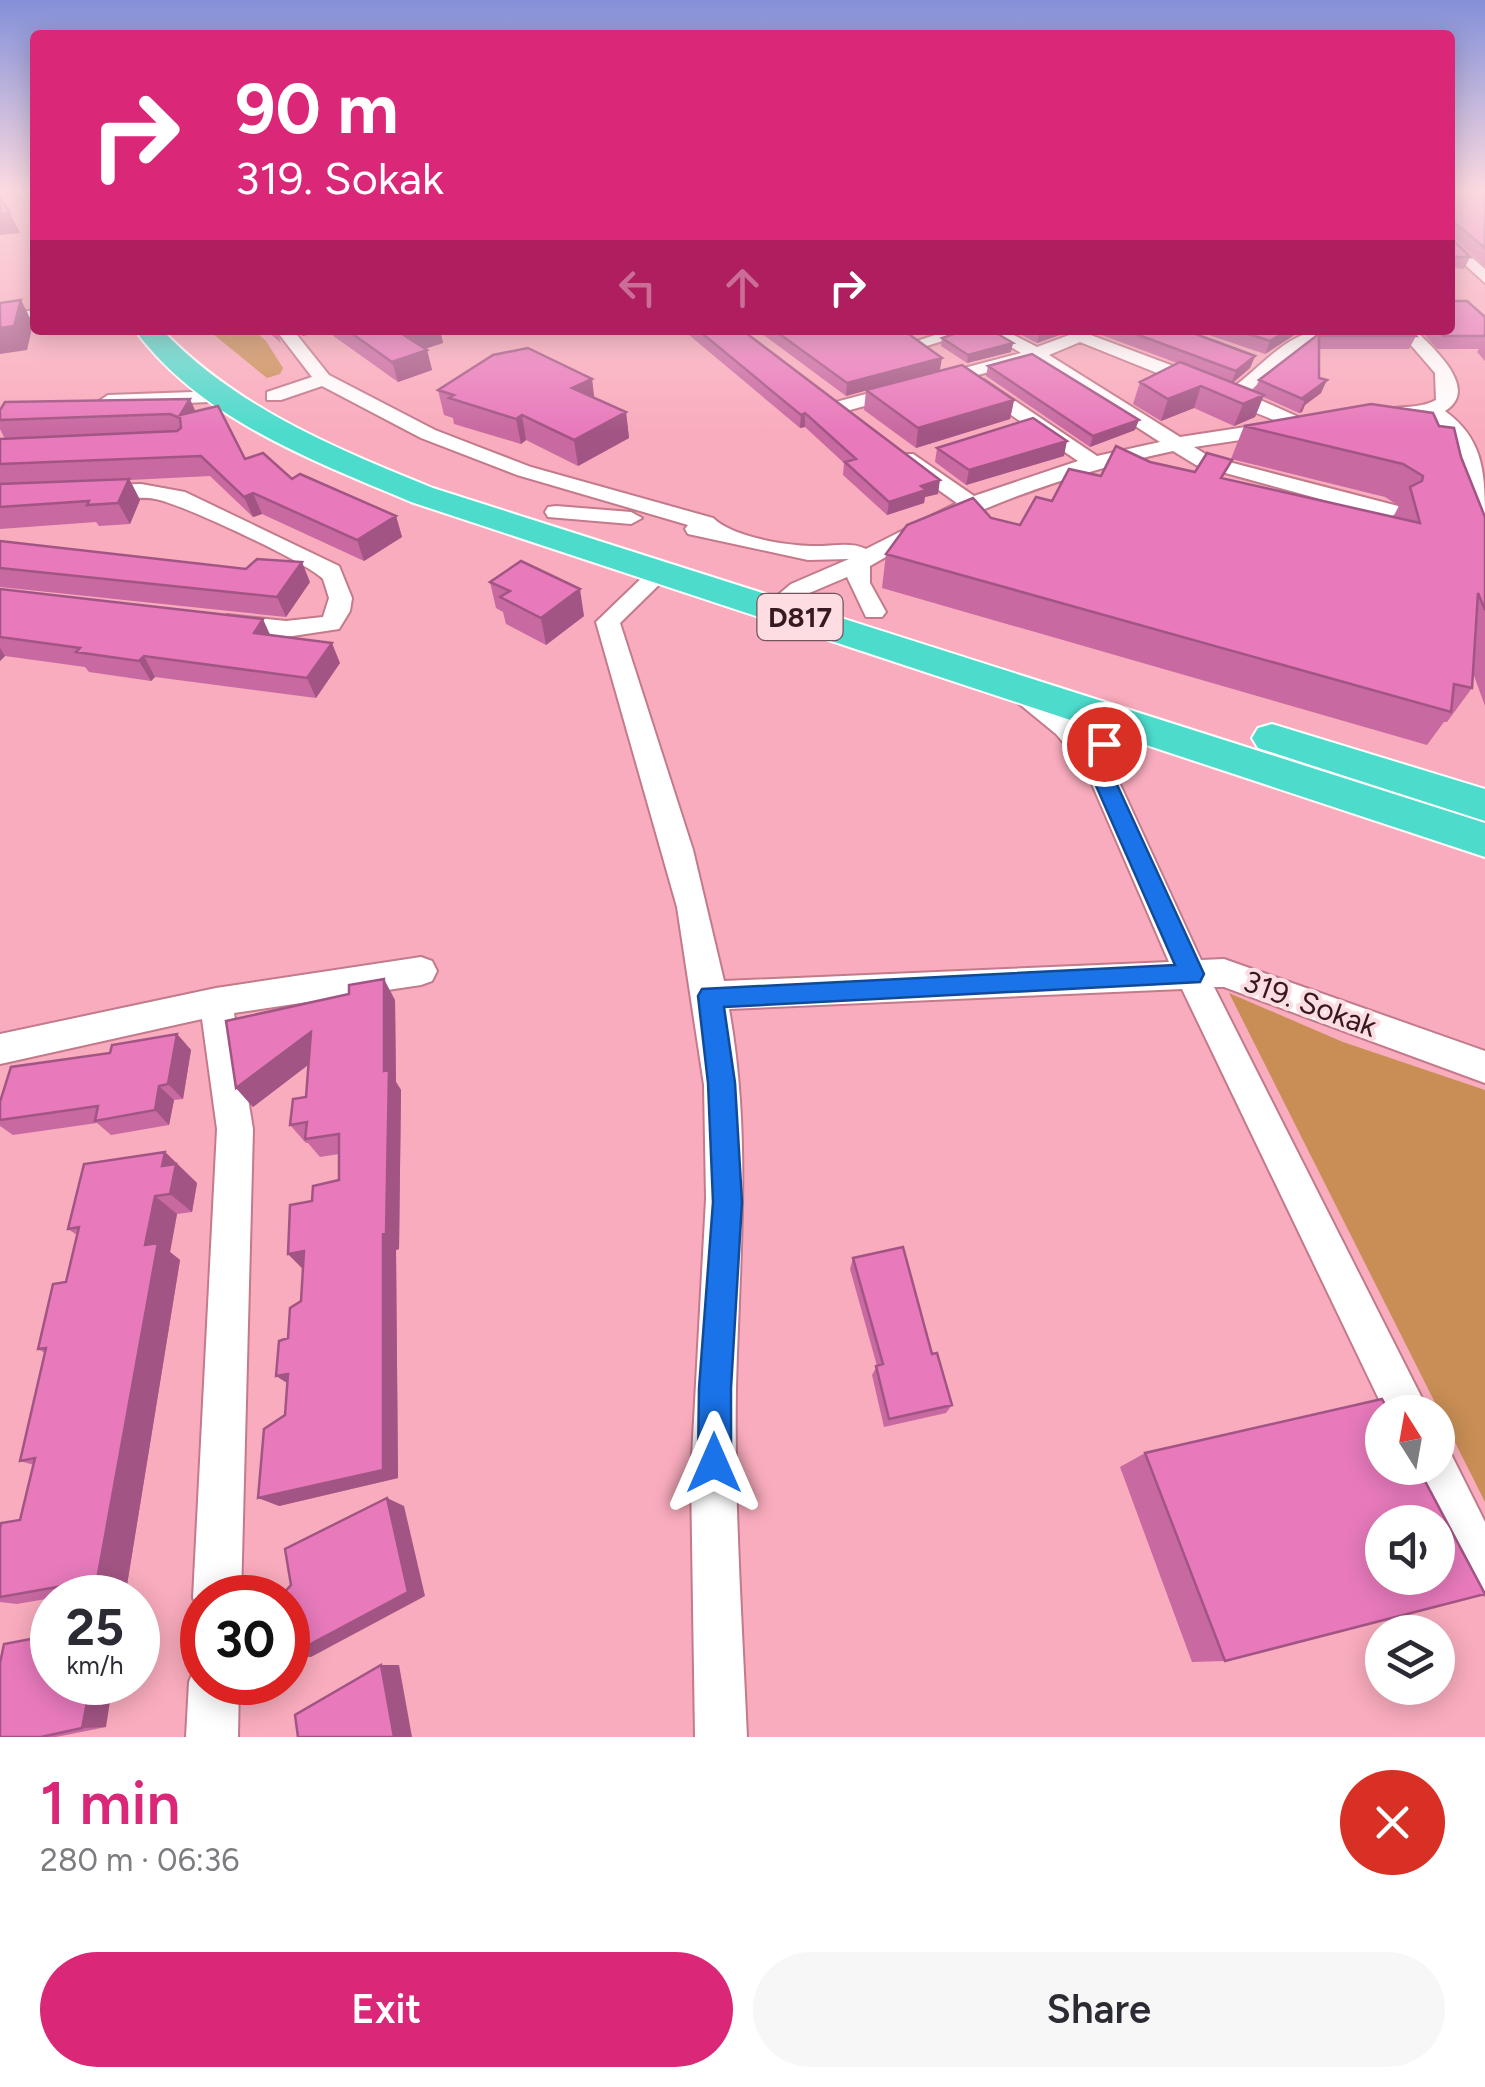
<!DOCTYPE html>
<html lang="en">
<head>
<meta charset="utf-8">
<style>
	:root { --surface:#fff; --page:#f7f7f7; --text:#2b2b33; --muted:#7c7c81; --accent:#db2777 }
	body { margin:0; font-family:Figtree,sans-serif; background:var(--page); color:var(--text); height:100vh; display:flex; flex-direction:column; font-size:38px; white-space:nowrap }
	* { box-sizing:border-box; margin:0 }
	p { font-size:32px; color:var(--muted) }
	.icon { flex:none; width:55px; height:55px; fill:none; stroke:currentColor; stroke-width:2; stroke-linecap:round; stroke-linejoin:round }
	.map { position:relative; height:1737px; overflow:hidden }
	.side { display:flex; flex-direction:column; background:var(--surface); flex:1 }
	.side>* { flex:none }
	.hud { position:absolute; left:30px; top:30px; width:1425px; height:305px; border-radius:10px; box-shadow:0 5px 25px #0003; background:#db2777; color:#fff; overflow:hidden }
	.needle { width:65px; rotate:349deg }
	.tools { position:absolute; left:1365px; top:1395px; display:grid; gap:20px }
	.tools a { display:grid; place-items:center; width:90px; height:90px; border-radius:50%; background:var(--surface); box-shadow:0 5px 25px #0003; font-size:50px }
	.speed { position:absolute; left:30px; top:1575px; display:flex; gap:20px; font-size:50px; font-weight:700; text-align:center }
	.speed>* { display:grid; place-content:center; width:130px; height:130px; border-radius:50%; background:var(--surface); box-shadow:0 5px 25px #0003; line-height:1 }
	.speed small { font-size:25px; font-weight:400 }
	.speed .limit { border:15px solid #d22; background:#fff; color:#111 }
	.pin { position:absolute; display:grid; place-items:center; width:85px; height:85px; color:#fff; margin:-42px; border:5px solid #fff; border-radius:50%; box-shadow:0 2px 10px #0007 }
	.me { position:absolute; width:110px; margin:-55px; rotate:0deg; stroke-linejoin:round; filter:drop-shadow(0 0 8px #0008) }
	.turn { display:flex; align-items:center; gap:35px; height:210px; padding:0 40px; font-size:45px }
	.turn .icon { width:130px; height:130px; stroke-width:2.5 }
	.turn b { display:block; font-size:70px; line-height:85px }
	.lanes { display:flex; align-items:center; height:95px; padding:0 40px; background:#0003; justify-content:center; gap:50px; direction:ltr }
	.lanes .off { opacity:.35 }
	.round { display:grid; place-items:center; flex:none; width:105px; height:105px; border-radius:52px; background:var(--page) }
	.headline { display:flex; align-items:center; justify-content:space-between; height:170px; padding:0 40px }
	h1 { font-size:60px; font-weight:600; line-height:75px; color:var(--accent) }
	.action { display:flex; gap:20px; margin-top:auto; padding:20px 40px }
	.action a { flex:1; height:115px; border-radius:60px; background:var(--accent); color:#fff; font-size:40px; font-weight:600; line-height:115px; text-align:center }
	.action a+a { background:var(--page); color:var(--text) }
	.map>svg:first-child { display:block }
	.green { fill:#c88e55 }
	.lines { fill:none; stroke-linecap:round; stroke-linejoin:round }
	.minor-casing { stroke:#c37a8b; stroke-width:4 }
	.highway-casing { stroke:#fff; stroke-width:4 }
	.minor { fill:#fff; fill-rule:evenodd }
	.highway { fill:#4ddccc; fill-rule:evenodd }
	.wall { fill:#c869a2 }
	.shaded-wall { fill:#a25584 }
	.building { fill:#e87abc; stroke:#a25584; stroke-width:2.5; fill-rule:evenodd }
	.route { fill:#1a73e8; stroke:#114b97; stroke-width:2.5 }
	.labels { text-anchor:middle; stroke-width:8; stroke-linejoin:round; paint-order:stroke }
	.shield { fill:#fddce2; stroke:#72545b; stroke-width:2.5 }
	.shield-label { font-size:28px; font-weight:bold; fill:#371a21 }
	.street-label { font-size:30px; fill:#371a21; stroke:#fddce2 }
</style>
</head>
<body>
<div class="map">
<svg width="1485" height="1737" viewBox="0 0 1485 1737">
	<rect width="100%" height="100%" fill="#f9acbd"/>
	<!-- green -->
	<path class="green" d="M208 330H253L266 341 283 368 280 374 267 378Z
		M1229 993 1343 1042 1485 1090V1502Z"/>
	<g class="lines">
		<defs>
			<path id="minor" d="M1450 238 1485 269V283L1450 251Z
				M35 310V320L0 325V315Z
				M276 330H293L329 375 435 430 531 467 713 518C733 537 783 545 811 546 829 547 851 541 866 549L957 503 899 462V454H913L974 496 1078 461 972 388V380H984L1097 456 1160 442 1033 360 839 413 830 407 832 403 1021 353 983 330H1004L1037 347 1080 331 1232 388C1263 366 1288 330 1328 330L1274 369 1247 394 1305 420V428L1289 427 1280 434 1194 447 1210 457 1398 506 1401 511 1390 517 1382 516 1196 465 1173 451C1065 474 966 510 870 566V583L886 612 882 617H866L847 577 807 594 773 616 761 609 791 584 849 559 808 560 688 534 685 529 688 525 517 475 421 438 322 386 281 400H267V392L312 377ZM1080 342 1279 422 1180 437 1049 355Z
				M950 330H978L920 348 911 343Z
				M1398 330H1415C1432 347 1481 389 1445 411 1482 438 1485 470 1485 514L1474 508 1451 434 1428 416 1381 422 1372 416C1389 403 1417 411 1436 400L1435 373Z
				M221 391 228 393V401L108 407 99 401 108 395Z
				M141 484 185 492 339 566 352 598 350 611 339 629 286 637 219 627 215 622 227 615 286 621 323 617 329 598 323 579C306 562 180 503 155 499 136 495 102 504 88 491L98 485Z
				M556 506 631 512 642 518 631 524 548 517 545 512 548 507Z
				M659 567 670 574 620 623 693 850 724 981 1169 962 1085 768 1056 734 1017 702 1030 693 1074 722 1107 756 1201 960 1224 959 1485 1051V1083L1224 987H1214L1429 1412H1385L1182 989 729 1009C752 1135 739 1261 736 1388 734 1504 742 1621 747 1737H695L691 1475 706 1199 704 1085 677 907 596 622 651 569Z
				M421 957 432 961 437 971 432 981 421 985 234 1013 253 1129 241 1598H202V1616L193 1598 217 1129 202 1019 0 1064V1034L216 988Z
				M1438 1447 1450 1452 1485 1522V1595L1468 1588 1412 1468H1438Z
				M202 1662V1682H239L238 1737H186L189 1682 196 1664Z"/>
			<path id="highway" d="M16 188H35V200Z
				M135 330H162C237 408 334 448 433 488L1485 823V857L411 502C314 461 200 419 135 330Z
				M1272 724 1485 789V821L1258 748 1252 738 1258 728Z"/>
		</defs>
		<!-- minor casing -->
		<use href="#minor" class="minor-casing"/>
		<!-- highway casing -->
		<use href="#highway" class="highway-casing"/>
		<!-- minor -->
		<use href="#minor" class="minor"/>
		<!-- highway -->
		<use href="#highway" class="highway"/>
	</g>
	<!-- wall -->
	<path class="wall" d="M1450 188 1485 191V266L1453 237 1452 239 1470 257 1464 269 1450 268Z
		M1485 317V361L1477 352 1479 349H1437L1420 330H1450Z
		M266 330H276L281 343Z
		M297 330H440L443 343 425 349 427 350 432 370 398 382 325 330 303 336Z
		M683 330H742L938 494 925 497 924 503 887 515 843 475 844 463 805 427 800 428Z
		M757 330H903L940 370 846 396Z
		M1012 330H1074L1037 343Z
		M1088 330H1185L1255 356 1250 368 1233 383 1254 391 1259 380 1324 330 1416 336 1409 349H1319V378L1321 393 1305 405 1302 412 1299 413 1263 397 1255 417 1234 426 1194 408 1161 421 1133 404 1140 382 1177 363Z
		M1194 330H1302L1265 354Z
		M942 338 1011 352 967 363 941 346Z
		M988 366 1135 430 1090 447 986 376Z
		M592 379 594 398 626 412 629 438 578 466 526 440 521 444 454 424 453 418 444 415 438 390Z
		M866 390 1014 400 1010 419 916 448 864 410Z
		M0 410 196 411 245 459 292 479 396 516 402 537 364 561 262 514 253 517 210 476 130 480 140 500 130 524 99 526 96 522 0 529V439H5L0 429Z
		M1244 426H1439L1461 457 1485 517V706L1473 673 1472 688 1447 722H1444L1427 745 882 588 886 554 991 518 1020 525 1052 501 1101 476 1150 462 1393 517 1399 506 1385 497 1231 459Z
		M937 448 1064 456 966 485 935 462Z
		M0 541 310 582 286 617 0 587Z
		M490 582 584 616 546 645 506 624 503 612 496 608Z
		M0 589 271 635 340 663 316 698 155 677 151 681 89 672 85 667 5 656 0 661Z
		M395 1000 396 1082 401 1090 399 1249 396 1250 398 1478 279 1506 287 1383 288 1338 301 1301 303 1269 288 1254 312 1201 339 1180V1154L320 1157 308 1143H306L290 1125 306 1097 308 1065 253 1107 236 1088Z
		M177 1034 191 1050 183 1099 174 1100 169 1125 111 1135 97 1123 13 1135 0 1126V1102L110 1053Z
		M165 1152 197 1183 192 1212 177 1214 170 1252 180 1260 127 1585 17 1604 0 1602V1529L20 1520 34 1465 20 1461 45 1353 38 1349 66 1282 77 1235 68 1229Z
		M853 1258 932 1354 952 1405 946 1413 884 1427 872 1375 877 1366 850 1269Z
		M1145 1453 1225 1661 1192 1662 1120 1467Z
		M52 1635 106 1727 56 1737H0Z"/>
	<!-- shaded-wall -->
	<path class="shaded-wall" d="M10 213 20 233 0 235V214Z
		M21 300 33 324 27 350 0 354V328Z
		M301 330H325L303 336Z
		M416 330H440L443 343 408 354 402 334Z
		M1040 330H1074L1037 343Z
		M1288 330H1302L1265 354 1270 341Z
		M1013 343 1011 352 967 363 968 355Z
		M427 350 432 370 398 382 392 362Z
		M1255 356 1250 368 1231 384 1236 371Z
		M942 358 940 370 846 396 847 383Z
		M592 379 595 404 572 388Z
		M1327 380 1321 393 1305 405 1302 412 1299 413 1305 400 1304 397Z
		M1201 386 1194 408 1161 421 1168 399Z
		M1264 395 1255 417 1234 426 1243 404Z
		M190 399 199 419 180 415Z
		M1014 400 1010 419 916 448 918 428Z
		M626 412 629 438 578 466 574 440Z
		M805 413V427L800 428 801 415Z
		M522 415 526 440 521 444 516 419Z
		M1139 420 1135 430 1090 447 1093 436Z
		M1067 441 1064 456 966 485 969 470Z
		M129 479 140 500 130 524 118 503Z
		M940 480 938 494 925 497 924 503 887 515 889 502 921 486Z
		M253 493 262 514 253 517 244 497Z
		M396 516 402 537 364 561 357 540Z
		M302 562 310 582 286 617 277 597Z
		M580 589 584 616 546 645 541 618Z
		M263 619 272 639 254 633Z
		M332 643 340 663 316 698 307 678Z
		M0 648 5 656 0 661Z
		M144 656 155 677 151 681 139 661Z
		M384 979 395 1000 396 1082 401 1090 399 1249 396 1250 398 1478 279 1506 258 1498 383 1234Z
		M311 1032 325 1052 253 1107 236 1088Z
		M177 1034 191 1050 183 1099 168 1084Z
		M159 1086 174 1100 169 1125 155 1110Z
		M165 1152 197 1183 192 1212 170 1194 162 1166Z
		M155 1196 177 1214 170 1252 180 1260 127 1585 97 1580 145 1245Z
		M304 1251V1270L288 1254Z
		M288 1374 295 1388 276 1376Z
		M387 1498 404 1506 425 1596 311 1657 288 1656Z
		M381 1665H399L412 1737H394Z
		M91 1682H113L106 1727 82 1728Z"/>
	<!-- building -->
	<path class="building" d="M1450 188H1481L1485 191V248L1455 223 1452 239 1470 257H1450Z
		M0 197 10 213 0 214Z
		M21 300 14 326 0 328V303Z
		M1450 301H1467L1485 317V336H1443L1438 330H1450Z
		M347 330H416L402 334 427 350 392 362Z
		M698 330H742L940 480 921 486 926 490 889 502 845 462 856 459 805 413 801 415Z
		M774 330H903L942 358 847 383Z
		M965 330H991L1013 343 968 355 942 338Z
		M1125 330H1185L1255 356 1236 371Z
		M1236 330H1288L1270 341Z
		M1324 330H1410L1416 336H1319V378L1327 380 1304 397 1308 398 1305 400 1259 380Z
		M528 348 592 379 572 388 626 412 574 440 522 415 516 419 449 398 454 395 438 390 493 355Z
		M1032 354 1139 420 1093 436 988 366Z
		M1180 362 1264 395 1243 404 1201 386 1168 399 1140 382Z
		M962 365 1014 400 918 428 866 390Z
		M190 399 180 415 218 406 245 459 263 453 292 479 300 474 396 516 357 540 253 493 244 497 201 456 0 464V439L177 431 181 428 180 418 170 414 0 420V410L5 402Z
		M1371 404 1433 413 1439 426 1454 428 1461 457 1485 517V610L1478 593 1472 688 1454 684 1451 712 886 554 907 525 973 498 991 518 1020 525 1036 497 1052 501 1069 469 1101 476 1116 446 1150 462 1195 472 1207 453 1232 460 1221 478 1420 523 1410 487 1422 481 1423 476 1403 464 1244 426Z
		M1033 418 1067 441 969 470 937 448Z
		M129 479 118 503 87 505 89 501 0 507V484Z
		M0 541 246 569 257 559 302 562 277 597 0 568Z
		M521 561 580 589 541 618 500 597 510 591 490 582Z
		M0 589 263 619 254 633 332 643 307 678 144 656 139 661 76 652 80 648 0 637Z
		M384 979V1071L389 1070 386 1233 383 1234V1470L258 1498 264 1429 285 1415 288 1374 276 1376 279 1341 288 1338 290 1308 301 1301 304 1251 288 1254 290 1205 312 1201 313 1186 339 1180V1134L305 1139 307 1122 290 1125 293 1099 306 1097 311 1032 236 1088 226 1021 349 994V985Z
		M177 1034 168 1084 159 1086 155 1110 95 1121 98 1106 0 1120V1102L11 1067 110 1053 112 1045Z
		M165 1152 162 1166 176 1164 170 1194 155 1196 145 1245 158 1243 97 1580 0 1597V1529L1 1523 20 1520 35 1458 20 1461 46 1348 38 1349 53 1284 66 1282 79 1227 68 1229 84 1164Z
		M903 1247 932 1354 937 1353 952 1405 889 1419 876 1366 883 1364 853 1258Z
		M1382 1399 1389 1412H1382V1468H1418L1485 1594 1225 1661 1145 1453ZM1382 1522H1438V1578H1382Z
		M387 1498 408 1592 288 1656V1598H279L291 1585 285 1549Z
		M52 1635V1682H91L82 1728 41 1737H0V1663L4 1644Z
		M381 1665 394 1737H298L295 1715Z"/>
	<!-- sky -->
	<linearGradient id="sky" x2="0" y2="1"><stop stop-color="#8390d8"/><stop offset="0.44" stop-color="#fcdae1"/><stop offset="1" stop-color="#fcdae1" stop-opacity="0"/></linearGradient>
	<rect width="1485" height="431" fill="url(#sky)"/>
	<!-- route -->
	<path class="route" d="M1104 736 1114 744 1107 763 1204 974 1200 982 724 1007 735 1083 742 1202 731 1388V1463L726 1475 714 1480 703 1475 698 1463 699 1388 713 1202 708 1083 698 996 702 989 1175 965 1086 763 1097 738Z"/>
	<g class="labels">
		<!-- shield labels -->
		<rect class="shield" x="757.5" y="594" width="85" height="46" rx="8"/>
		<g class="shield-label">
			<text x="800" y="627">D817</text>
		</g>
		<!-- street labels -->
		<g class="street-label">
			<text transform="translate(1310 1004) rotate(20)" y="10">319. Sokak</text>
		</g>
	</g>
</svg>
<div class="tools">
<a><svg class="needle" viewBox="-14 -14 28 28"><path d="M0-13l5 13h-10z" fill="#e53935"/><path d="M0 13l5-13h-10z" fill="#7c7c81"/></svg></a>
<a><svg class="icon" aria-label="sound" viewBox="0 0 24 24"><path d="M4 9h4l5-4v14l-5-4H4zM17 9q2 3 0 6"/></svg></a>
<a><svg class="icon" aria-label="layers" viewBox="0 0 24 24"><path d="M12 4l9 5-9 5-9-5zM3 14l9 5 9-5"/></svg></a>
</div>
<div class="speed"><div>25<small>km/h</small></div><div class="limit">30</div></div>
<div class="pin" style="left:1104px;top:744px;background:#d93025"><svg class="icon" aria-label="arrive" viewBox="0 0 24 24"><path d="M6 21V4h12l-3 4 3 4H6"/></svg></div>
<svg class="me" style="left:714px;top:1463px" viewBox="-20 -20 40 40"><path d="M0-17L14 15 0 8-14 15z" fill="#1a73e8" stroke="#fff" stroke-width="4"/></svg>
<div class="hud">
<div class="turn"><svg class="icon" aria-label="right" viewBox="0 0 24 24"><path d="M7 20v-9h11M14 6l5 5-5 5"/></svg><div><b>90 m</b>319. Sokak</div></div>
<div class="lanes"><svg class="icon off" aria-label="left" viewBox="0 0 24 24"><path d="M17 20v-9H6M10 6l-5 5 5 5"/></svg><svg class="icon off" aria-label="ahead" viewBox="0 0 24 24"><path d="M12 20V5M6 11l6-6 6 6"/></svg><svg class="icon" aria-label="right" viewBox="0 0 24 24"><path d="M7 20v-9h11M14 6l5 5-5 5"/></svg></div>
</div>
</div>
<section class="side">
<div class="headline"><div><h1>1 min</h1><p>280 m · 06:36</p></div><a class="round" style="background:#d93025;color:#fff"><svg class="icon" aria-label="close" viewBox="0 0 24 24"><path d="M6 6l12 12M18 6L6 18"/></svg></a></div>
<div class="action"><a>Exit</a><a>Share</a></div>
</section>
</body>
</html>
